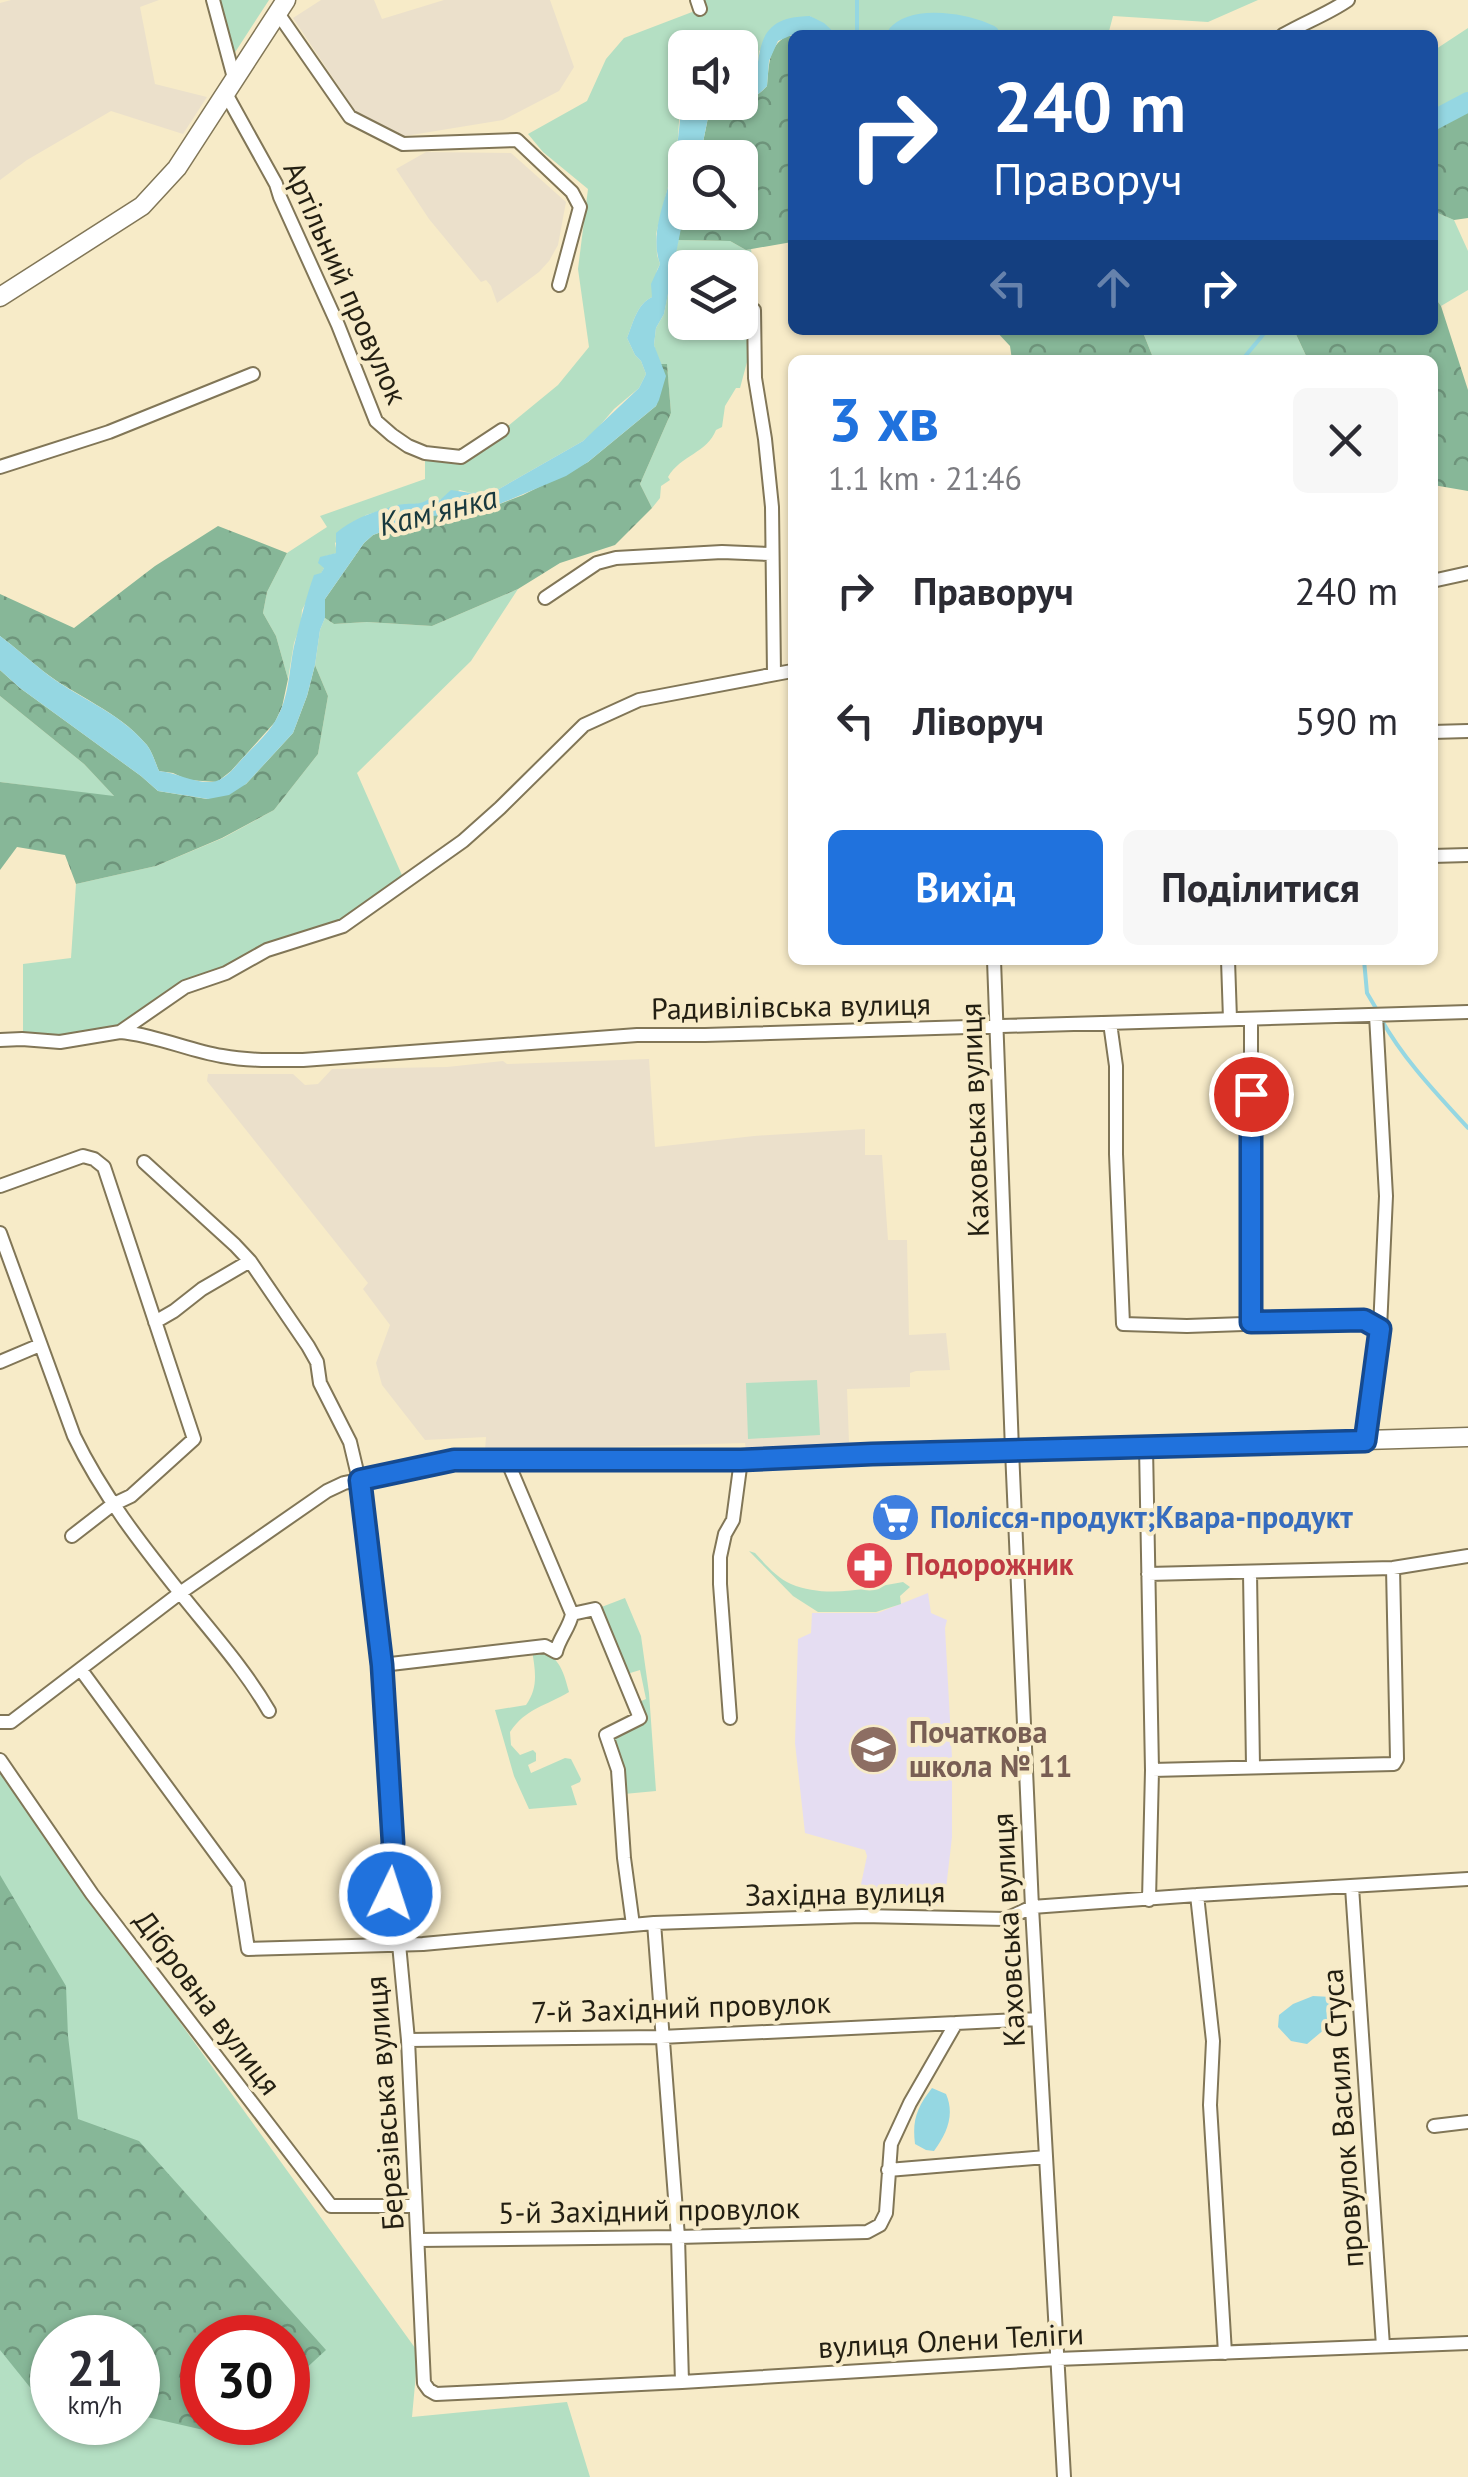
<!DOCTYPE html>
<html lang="uk">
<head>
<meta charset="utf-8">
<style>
	:root { --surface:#fff; --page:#f7f7f7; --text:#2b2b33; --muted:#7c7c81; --accent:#2072dd }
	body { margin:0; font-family:"PT Sans",sans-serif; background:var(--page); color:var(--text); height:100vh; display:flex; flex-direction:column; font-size:38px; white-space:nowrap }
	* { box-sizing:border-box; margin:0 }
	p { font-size:32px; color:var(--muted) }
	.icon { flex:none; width:55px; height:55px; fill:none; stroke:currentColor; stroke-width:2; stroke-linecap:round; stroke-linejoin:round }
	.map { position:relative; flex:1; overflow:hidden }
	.sheet { position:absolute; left:788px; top:355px; width:650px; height:610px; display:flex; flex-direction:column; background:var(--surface); border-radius:15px; box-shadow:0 2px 8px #0004 }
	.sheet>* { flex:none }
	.banner { position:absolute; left:788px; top:30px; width:650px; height:305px; border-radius:15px; box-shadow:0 2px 8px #0004; background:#1a4fa0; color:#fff; overflow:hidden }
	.buttons { position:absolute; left:668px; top:30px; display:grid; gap:20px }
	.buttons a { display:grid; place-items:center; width:90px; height:90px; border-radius:15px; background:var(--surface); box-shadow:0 2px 8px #0004; font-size:50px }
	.speed { position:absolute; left:30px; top:2315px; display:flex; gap:20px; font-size:50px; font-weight:700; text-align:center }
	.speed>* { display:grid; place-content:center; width:130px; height:130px; border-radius:50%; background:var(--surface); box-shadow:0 2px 8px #0004; line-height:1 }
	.speed small { font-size:25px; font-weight:400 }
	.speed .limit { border:15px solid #d22; background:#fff; color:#111 }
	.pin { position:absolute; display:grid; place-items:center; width:85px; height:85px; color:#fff; margin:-42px; border:5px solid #fff; border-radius:50%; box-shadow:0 2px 10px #0007 }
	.me { position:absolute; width:110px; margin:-55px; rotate:4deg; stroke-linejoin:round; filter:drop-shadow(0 0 8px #0008) }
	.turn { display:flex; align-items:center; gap:35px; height:210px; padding:0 40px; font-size:45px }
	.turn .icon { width:130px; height:130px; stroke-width:2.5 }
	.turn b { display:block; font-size:70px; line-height:85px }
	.lanes { display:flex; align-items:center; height:95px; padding:0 40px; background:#0003; justify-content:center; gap:50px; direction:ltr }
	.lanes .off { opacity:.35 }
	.round { display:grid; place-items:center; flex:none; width:105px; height:105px; border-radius:15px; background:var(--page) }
	.overview { display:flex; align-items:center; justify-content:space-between; height:170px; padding:0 40px }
	h1 { font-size:60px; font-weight:800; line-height:75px; color:var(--accent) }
	.cta { display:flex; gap:20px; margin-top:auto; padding:20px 40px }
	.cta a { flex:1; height:115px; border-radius:15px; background:var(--accent); color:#fff; font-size:40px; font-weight:800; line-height:115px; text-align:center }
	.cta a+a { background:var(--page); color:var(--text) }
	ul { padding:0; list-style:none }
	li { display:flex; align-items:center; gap:30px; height:130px; padding:0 40px }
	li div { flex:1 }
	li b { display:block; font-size:38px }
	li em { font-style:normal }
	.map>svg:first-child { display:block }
	.industrial { fill:#ebe0cb }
	.education { fill:#e5ddf2 }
	.grass { fill:#b4dfc3; fill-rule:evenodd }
	.forest { fill:url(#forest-crowns) }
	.water { fill:#95d7e2 }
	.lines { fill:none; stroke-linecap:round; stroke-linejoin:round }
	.stream { stroke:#95d7e2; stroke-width:4 }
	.river { stroke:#95d7e2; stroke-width:20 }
	.street-casing { stroke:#817657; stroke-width:16 }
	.secondary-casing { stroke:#817657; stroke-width:21 }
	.street { stroke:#fff; stroke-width:12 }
	.secondary { stroke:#fff; stroke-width:18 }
	.route-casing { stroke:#154a90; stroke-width:25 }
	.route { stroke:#2072dd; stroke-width:18 }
	.labels { text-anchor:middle; stroke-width:8; stroke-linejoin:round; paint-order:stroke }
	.street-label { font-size:30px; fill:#231f12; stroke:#f7ebc8 }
	.shop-label { font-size:30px; font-weight:bold; fill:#366cbe; stroke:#f7ebc8; text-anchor:start }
	.health-label { font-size:30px; font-weight:bold; fill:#be3a42; stroke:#f7ebc8; text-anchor:start }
	.education-label { font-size:30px; font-weight:bold; fill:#785e54; stroke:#f7ebc8; text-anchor:start }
	.water-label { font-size:32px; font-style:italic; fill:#18393e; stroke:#f7ebc8 }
</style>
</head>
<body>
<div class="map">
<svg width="1468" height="2477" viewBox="0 0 1468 2477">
	<defs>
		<pattern id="forest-crowns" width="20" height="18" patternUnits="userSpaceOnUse" patternTransform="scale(2.5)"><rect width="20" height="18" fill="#87b798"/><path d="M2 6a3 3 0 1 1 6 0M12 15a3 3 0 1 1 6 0" fill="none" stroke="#6e947b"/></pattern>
	</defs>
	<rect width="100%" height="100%" fill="#f7ebc8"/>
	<!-- industrial -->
	<path class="industrial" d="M11 0H159L140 7 155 84 207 97 183 134 111 111 27 160 0 180V3Z
		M321 0H374L382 19 444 0H550L574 67 559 91 503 120 405 136 355 111 293 18Z
		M426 152 511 153 566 202 558 245 549 261 539 272 497 303 491 286 486 280 481 282 429 219 396 169Z
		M649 1059 655 1147 754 1136 865 1129V1155H882L888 1240H907L909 1335 946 1333 950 1370 916 1371 910 1373V1387L847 1389 849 1442H871V1446L746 1450 745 1443 508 1450 505 1452 485 1450 486 1437 425 1440 382 1385 376 1363 390 1325 363 1289 368 1283 207 1081 208 1074H293L305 1085 318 1084 332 1069 447 1067 503 1061 507 1064Z"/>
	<!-- education -->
	<path class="education" d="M928 1593 931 1613 947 1620 945 1628 952 1757V1837L944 1906 857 1903 867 1856 865 1850 805 1833 795 1743 798 1639 811 1633 812 1613H878Z"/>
	<!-- grass -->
	<path class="grass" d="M217 0H269L232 57Z
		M697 0H1258L1208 22 1113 16 1108 35H990L939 22 904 27 897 35H837L810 16 759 51 756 80 748 86 740 88V48H685V87L680 107 677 151 656 234 657 255 660 264 657 270 652 297C637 304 633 323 627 338L635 355 641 361 646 374 639 388 614 409 596 430 583 441 499 489 471 493 460 490 440 500 430 498 423 504 399 505 366 515 335 543 337 553 326 556 324 568 302 610 301 624 294 643 288 679 276 636 263 613 267 592 287 553 327 527 320 516 425 479V453L461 457 503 430 558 385 589 347 578 269 588 189 543 152 528 134 587 101 606 59 624 38 700 9Z
		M1468 28V102L1439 118 1433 150V51Z
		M1433 211 1454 220 1468 251V290L1441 306 1433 295Z
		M678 240 730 241 746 250 751 249 758 301 747 303 750 351 740 388H736L725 406 722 427 716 430C707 453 681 455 668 477L670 480 661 486 660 498 652 508 640 484 671 413 667 365 659 364 654 345 656 328 664 314ZM685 268H740V322H685Z
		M1142 330H1294L1308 360H1154Z
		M518 589 471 661 357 773 405 882 343 926 185 987 120 1032 23 1039V964L71 958 76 884 156 866 223 838 274 810 318 754 328 696 315 665 320 630 325 618 334 624 367 622 432 626Z
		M0 696 84 764 115 797 0 782Z
		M817 1380 820 1435 748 1439 746 1383Z
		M749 1551 755 1553C765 1564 777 1578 791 1584 826 1599 869 1588 903 1582L910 1587 900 1596 901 1604 876 1612H818L793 1596Z
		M625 1598 641 1636 649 1693 656 1791 624 1794 622 1762 614 1739 617 1734 646 1720 639 1702 646 1699 640 1670 627 1674 599 1608Z
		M532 1650C558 1652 563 1669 569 1692 546 1706 526 1708 510 1732L511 1745 520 1755 533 1750 536 1753V1761L528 1765 531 1773 565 1758 571 1759 581 1779 580 1782 571 1786 577 1805 529 1809 514 1776 495 1710 526 1705C539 1687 535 1670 532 1650Z
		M0 1773 418 2352 412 2417 567 2402 590 2477H0ZM52 2338H138V2422H52ZM202 2338H288V2422H202Z"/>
	<!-- forest -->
	<path class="forest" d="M787 36H792V242L746 250 730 241 678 240 685 208V212H740V158L700 157 711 103 740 102V99C751 100 760 94 767 86 769 66 768 46 787 36Z
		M1468 102V218L1454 220 1433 211V150L1439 118Z
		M1433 295 1441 306 1468 390V491L1433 485 1432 360H1308L1294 330H1432Z
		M995 330H1142L1154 360H1012L1010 346Z
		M659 364H667L671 413 640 484 652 508 615 545 560 563 518 589 432 626 367 622 334 624 325 618V599L364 543 373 535 422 517 497 505 523 495 588 462 656 406 661 389Z
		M218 526 287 553 267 592 263 613 276 636 288 679 282 707 275 722 231 771 217 782 188 780 173 773 159 771C155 762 152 750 145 743 118 711 75 696 43 671 28 659 15 647 0 636V594L74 628 155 566Z
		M315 665 328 696 318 754 274 810 222 838 156 866 76 884 65 855 17 847 0 870V782L114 796 84 764 0 696V670L20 688 141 776 158 791 207 799 246 784 293 733 307 696Z
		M0 1875 66 1986 68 2036 78 2119 139 2141 326 2350 288 2385V2338H202V2422L245 2423 230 2436 138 2415V2338H52V2396L33 2391 0 2350Z"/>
	<!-- water -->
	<path class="water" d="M810 16 824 23 837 35H792L778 41 769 61 767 86C760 94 751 100 740 99V88L748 86 756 80C760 39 763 17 810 16Z
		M685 87V102L711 103 700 157 685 158V208L664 314 656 328 654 345 666 376 659 400 656 406 588 462 566 476 497 505 477 512 422 517 373 535 364 543 325 599V618L320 630 315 665 307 696 293 733 246 784 229 795 208 799 158 791 141 776 20 688 0 670V636C15 647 28 659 43 671 75 697 118 711 145 743 152 750 155 762 159 771 178 773 192 783 212 782 224 781 234 768 242 759 254 746 269 733 277 718 290 695 289 666 295 642 301 619 306 597 314 575L321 573 324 568 318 563 320 557 336 553V533C354 518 375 511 398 505 410 502 419 507 430 498L440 500 451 490 471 493 499 489 583 441 639 388 646 374 641 361 635 355 627 338C633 323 637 304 652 297L651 284 660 264C647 228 673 187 677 149 679 128 681 108 685 87Z
		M1313 1996 1331 1997 1334 2013 1326 2028 1307 2044 1291 2041 1278 2027 1279 2015 1293 2004Z
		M932 2088 946 2094C955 2115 947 2133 934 2151L926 2150 915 2144C912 2120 917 2107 932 2088Z"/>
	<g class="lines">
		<!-- stream -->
		<path class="stream" d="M857 0V35
			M1242 360 1267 330
			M1364 960 1367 993 1377 1010
			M1381 1019C1404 1060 1436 1093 1468 1128"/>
		<!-- river -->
		<path class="river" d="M897 35C916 14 967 24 990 35
			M1432 121 1468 102"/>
		<defs>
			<path id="street" d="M213 0 234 78
				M697 0 700 9
				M277 12 350 117 403 144 517 140 572 192 580 207 559 285
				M1283 35C1305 22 1328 14 1348 0
				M225 92 276 184 280 197 338 325 376 421 392 435 408 446 425 453 461 457 502 430
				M754 310 755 378 765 439 772 507 774 674
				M0 467 109 432 253 374
				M1432 581 1468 573
				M545 598 597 563 616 558 722 552 771 554
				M1432 732 1468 731
				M1432 856 1468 855
				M994 960 1012 1450 1032 1907 1064 2477
				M1228 960 1230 1019
				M1251 1019V1322
				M1110 1023 1116 1066V1154L1123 1324 1187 1326 1364 1320 1380 1329
				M120 1032C156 1035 187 1050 222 1056 249 1061 276 1060 303 1060L637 1035H705L1468 1012
				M0 1040 22 1039 60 1042 120 1032 185 987 226 973 267 950 343 926 463 841 500 808 584 725 639 700 792 671
				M144 1162 235 1245 250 1261 308 1346 317 1362 320 1383 350 1442 359 1480 382 1665 393 1843 388 1872 391 1915 399 1944 408 2040 424 2383 429 2390 436 2394 682 2382 1057 2359 1468 2343
				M0 1186 83 1156 94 1159 104 1167 194 1439 131 1496 112 1505 72 1536
				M0 1233 74 1436C102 1494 141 1544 181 1594 212 1633 244 1668 269 1711
				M155 1322 174 1311 202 1289 250 1261
				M0 1362 40 1345
				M1365 1441 1380 1329 1386 1196 1376 1015
				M1146 1447 1152 1770 1149 1900
				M506 1458 572 1614
				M1250 1573 1253 1766
				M1148 1574 1393 1568 1468 1556
				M382 1665 545 1646 556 1652C559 1638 570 1627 572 1614L595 1609 640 1718 606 1735 618 1770 624 1858 633 1925
				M81 1670 238 1884 248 1949 423 1944 654 1923 862 1916 1006 1919 1032 1907 1197 1895 1468 1879
				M730 1718 720 1584V1557L725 1534 733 1520 741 1460
				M0 1722H11L180 1593 327 1491 344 1483 454 1460H741L1012 1450
				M0 1760 92 1894 331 2206H414
				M1152 1770 1394 1764 1397 1759 1393 1568
				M1352 1887 1383 2346
				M1197 1895 1213 2041 1210 2105 1225 2353
				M654 1923 678 2237 682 2382
				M408 2040 661 2037 956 2023
				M1434 2126 1468 2122
				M888 2170 1046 2157
				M418 2240 678 2237 867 2232 880 2225 886 2213 891 2144 910 2103 956 2023 1038 2019"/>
			<path id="secondary" d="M0 297 142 206 177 168 286 0
				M1012 1450 1468 1437"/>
		</defs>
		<!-- street casing -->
		<use href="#street" class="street-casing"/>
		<!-- secondary casing -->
		<use href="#secondary" class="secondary-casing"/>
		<!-- street -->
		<use href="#street" class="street"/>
		<!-- secondary -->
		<use href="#secondary" class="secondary"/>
	</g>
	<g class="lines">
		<defs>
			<path id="route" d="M390 1894 388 1872 393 1843 382 1665 360 1480 454 1460H741L872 1454 1365 1441 1380 1329 1364 1320 1251 1322V1094"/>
		</defs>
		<!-- route casing -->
		<use href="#route" class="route-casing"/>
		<!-- route -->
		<use href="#route" class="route"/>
	</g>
	<!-- icons -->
	<defs>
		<symbol id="supermarket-disc" viewBox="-11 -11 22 22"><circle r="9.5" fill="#3f7fe0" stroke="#f7ebc8"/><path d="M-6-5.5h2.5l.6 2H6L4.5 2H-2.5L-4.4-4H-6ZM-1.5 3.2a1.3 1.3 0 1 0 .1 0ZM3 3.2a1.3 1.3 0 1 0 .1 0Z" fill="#fff"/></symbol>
		<symbol id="pharmacy-disc" viewBox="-11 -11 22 22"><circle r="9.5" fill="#e0444e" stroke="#f7ebc8"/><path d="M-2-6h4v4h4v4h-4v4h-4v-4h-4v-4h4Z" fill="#fff"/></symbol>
		<symbol id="school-disc" viewBox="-11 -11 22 22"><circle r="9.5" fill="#8d6e63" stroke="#f7ebc8"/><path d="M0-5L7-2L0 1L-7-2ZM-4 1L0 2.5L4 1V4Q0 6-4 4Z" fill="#fff"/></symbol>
	</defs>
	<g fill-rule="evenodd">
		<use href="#supermarket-disc" x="868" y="1490" width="55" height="55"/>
		<use href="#pharmacy-disc" x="842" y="1538" width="55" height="55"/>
		<use href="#school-disc" x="846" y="1722" width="55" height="55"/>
	</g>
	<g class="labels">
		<!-- street labels -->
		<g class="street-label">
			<text transform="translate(345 283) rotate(66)" y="10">Артільний провулок</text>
			<text transform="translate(791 1007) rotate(-1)" y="10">Радивілівська вулиця</text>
			<text transform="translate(975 1120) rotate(-92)" y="10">Каховська вулиця</text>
			<text transform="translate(845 1894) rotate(-1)" y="10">Західна вулиця</text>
			<text transform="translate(1009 1930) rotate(-93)" y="10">Каховська вулиця</text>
			<text transform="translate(207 2003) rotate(53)" y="10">Дібровна вулиця</text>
			<text transform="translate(681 2008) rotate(-2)" y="10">7-й Західний провулок</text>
			<text transform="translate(385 2103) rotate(-94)" y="10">Березівська вулиця</text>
			<text transform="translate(1343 2118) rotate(-94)" y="10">провулок Василя Стуса</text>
			<text transform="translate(649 2211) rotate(-1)" y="10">5-й Західний провулок</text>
			<text transform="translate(951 2341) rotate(-3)" y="10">вулиця Олени Теліги</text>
		</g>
		<!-- shop labels -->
		<g class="shop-label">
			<text x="930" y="1528">Полісся-продукт;Квара-продукт</text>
		</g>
		<!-- health labels -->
		<g class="health-label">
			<text x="905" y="1575">Подорожник</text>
		</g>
		<!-- education labels -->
		<g class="education-label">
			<text x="909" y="1743">Початкова<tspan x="909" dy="34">школа № 11</tspan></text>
		</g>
		<!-- water labels -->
		<g class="water-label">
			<text transform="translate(438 511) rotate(-14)" y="11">Кам'янка</text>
		</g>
	</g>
</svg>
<div class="buttons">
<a><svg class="icon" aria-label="sound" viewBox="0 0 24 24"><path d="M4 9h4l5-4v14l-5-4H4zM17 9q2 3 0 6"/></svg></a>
<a><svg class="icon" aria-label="search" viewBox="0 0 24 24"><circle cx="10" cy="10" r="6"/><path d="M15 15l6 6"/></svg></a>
<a><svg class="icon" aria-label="layers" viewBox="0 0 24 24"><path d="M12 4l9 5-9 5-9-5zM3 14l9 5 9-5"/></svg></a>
</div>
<div class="speed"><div>21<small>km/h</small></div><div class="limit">30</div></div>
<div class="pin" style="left:1251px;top:1094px;background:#d93025"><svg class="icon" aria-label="arrive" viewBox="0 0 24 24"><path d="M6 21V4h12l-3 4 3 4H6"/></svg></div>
<svg class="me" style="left:390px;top:1894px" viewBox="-20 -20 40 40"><circle r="17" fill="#2072dd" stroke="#fff" stroke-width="3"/><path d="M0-11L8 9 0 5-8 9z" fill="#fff"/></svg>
<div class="banner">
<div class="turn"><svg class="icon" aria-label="right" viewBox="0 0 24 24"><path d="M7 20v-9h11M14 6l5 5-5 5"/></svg><div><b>240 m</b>Праворуч</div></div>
<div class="lanes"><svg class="icon off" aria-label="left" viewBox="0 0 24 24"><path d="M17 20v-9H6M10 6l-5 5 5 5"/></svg><svg class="icon off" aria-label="ahead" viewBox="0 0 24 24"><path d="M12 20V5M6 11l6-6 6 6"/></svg><svg class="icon" aria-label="right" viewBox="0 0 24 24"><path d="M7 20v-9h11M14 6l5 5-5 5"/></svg></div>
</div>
<section class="sheet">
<div class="overview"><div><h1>3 хв</h1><p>1.1 km · 21:46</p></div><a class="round"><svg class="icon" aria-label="close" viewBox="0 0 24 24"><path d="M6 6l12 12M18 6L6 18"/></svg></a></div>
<ul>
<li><svg class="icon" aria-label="right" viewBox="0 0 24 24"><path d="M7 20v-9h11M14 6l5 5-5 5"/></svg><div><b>Праворуч</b></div><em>240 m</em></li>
<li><svg class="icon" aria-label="left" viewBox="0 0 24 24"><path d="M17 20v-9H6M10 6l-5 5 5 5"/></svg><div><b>Ліворуч</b></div><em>590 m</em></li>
</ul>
<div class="cta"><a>Вихід</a><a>Поділитися</a></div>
</section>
</div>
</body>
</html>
